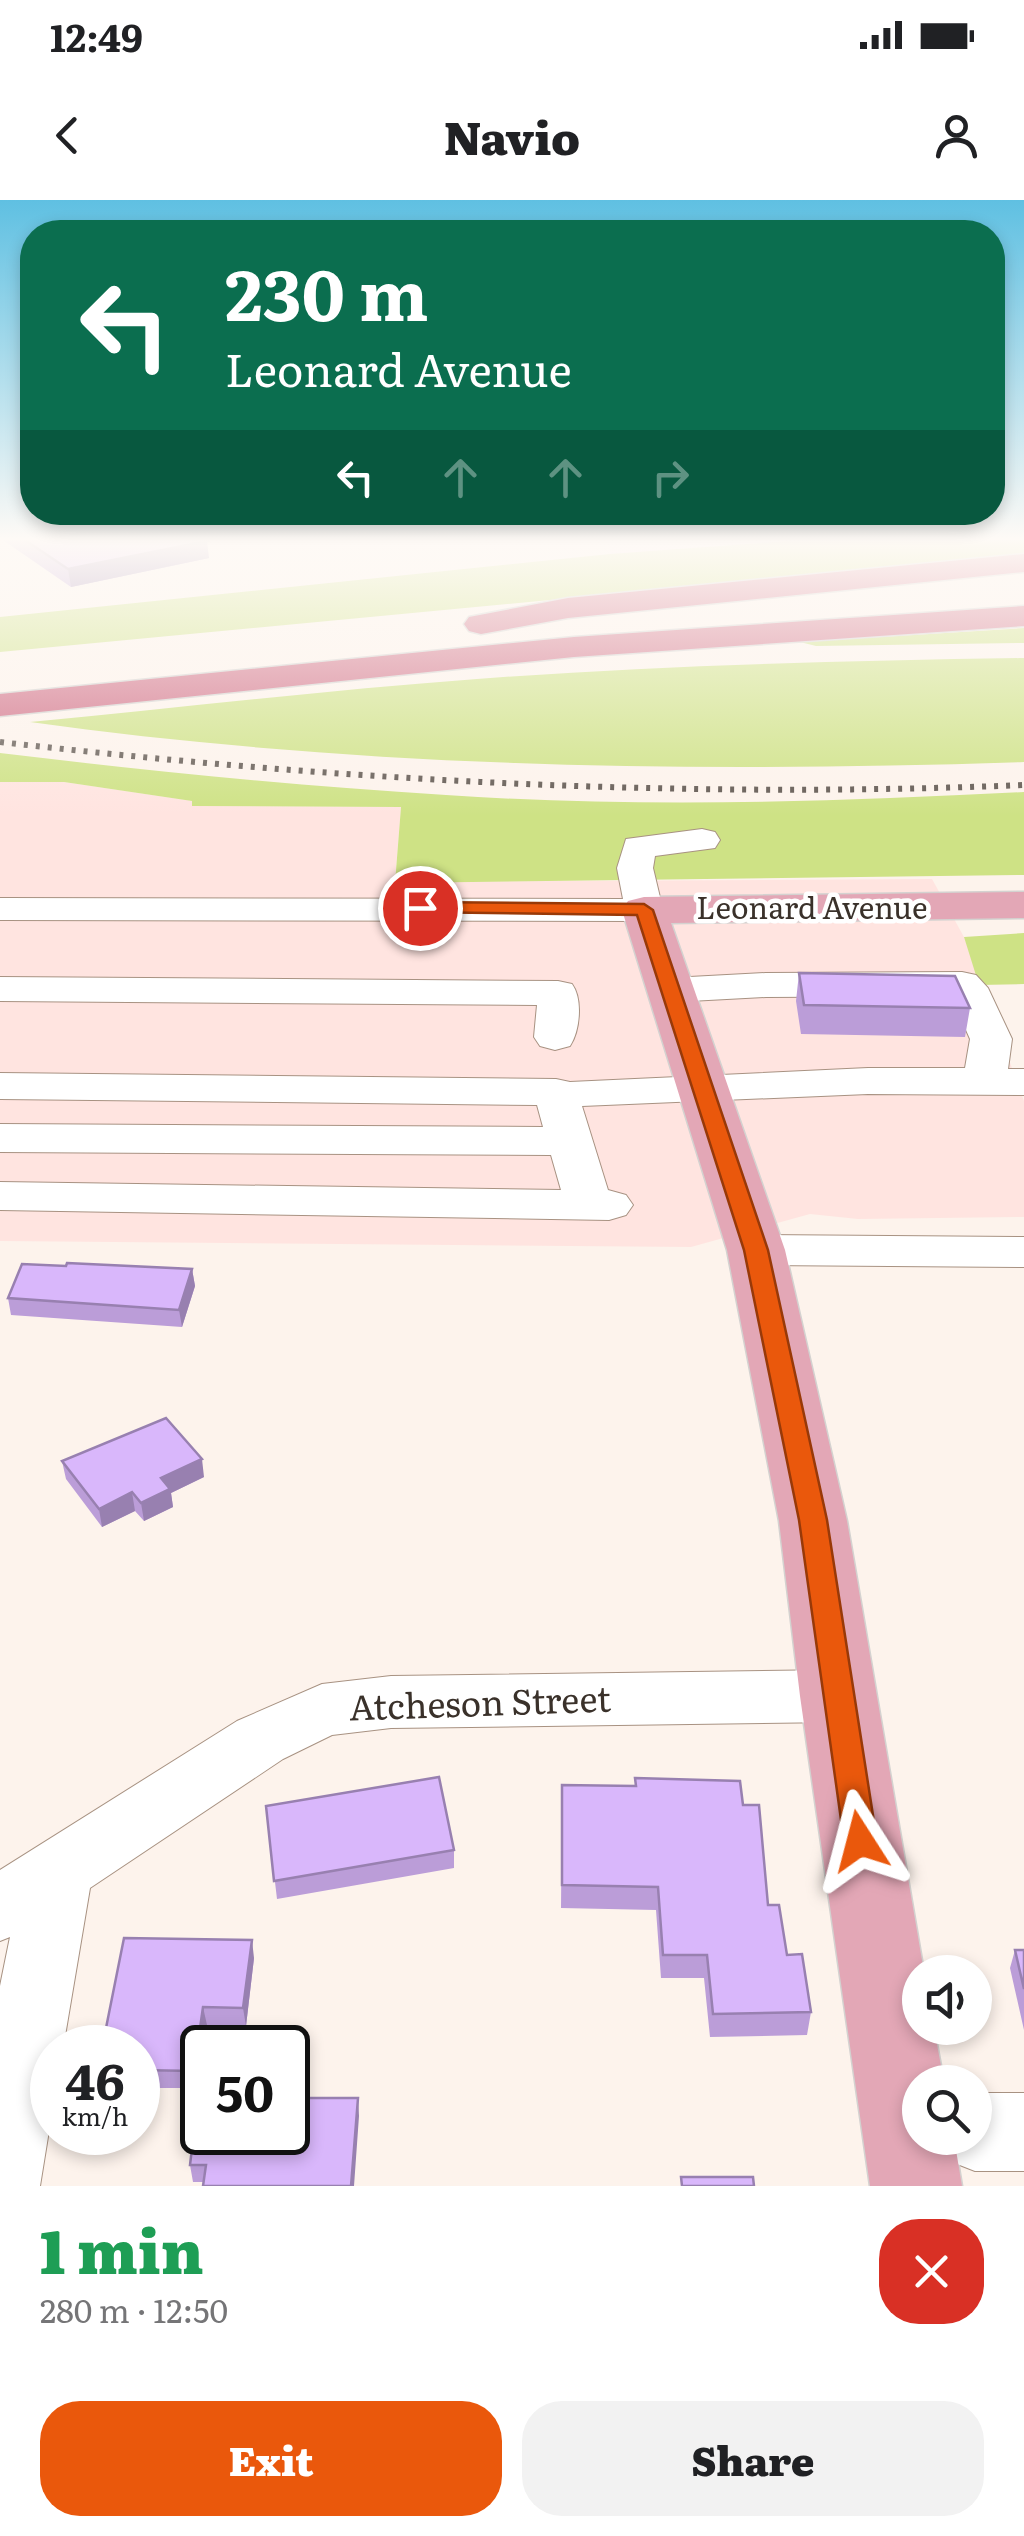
<!DOCTYPE html>
<html lang="en">
<head>
<meta charset="utf-8">
<style>
	:root { --surface:#fff; --page:#f2f2f2; --text:#202124; --muted:#757577; --accent:#ea580c }
	body { margin:0; font-family:Literata,serif; background:var(--page); color:var(--text); height:100vh; display:flex; flex-direction:column; font-size:38px; white-space:nowrap }
	* { box-sizing:border-box; margin:0 }
	p { font-size:32px; color:var(--muted) }
	.icon { flex:none; width:55px; height:55px; fill:none; stroke:currentColor; stroke-width:2; stroke-linecap:round; stroke-linejoin:round }
	.map { position:relative; height:1986px; overflow:hidden }
	.side { display:flex; flex-direction:column; background:var(--surface); flex:1 }
	.side>* { flex:none }
	.banner { position:absolute; left:20px; top:20px; width:985px; height:305px; border-radius:40px; box-shadow:0 5px 15px #0003; background:#0b6e4f; color:#fff; overflow:hidden }
	.controls { position:absolute; left:902px; top:1755px; display:grid; gap:20px }
	.controls a { display:grid; place-items:center; width:90px; height:90px; border-radius:50%; background:var(--surface); box-shadow:0 5px 15px #0003; font-size:50px }
	.speed { position:absolute; left:30px; top:1825px; display:flex; gap:20px; font-size:50px; font-weight:700; text-align:center }
	.speed>* { display:grid; place-content:center; width:130px; height:130px; border-radius:50%; background:var(--surface); box-shadow:0 5px 15px #0003; line-height:1 }
	.speed small { font-size:25px; font-weight:400 }
	.speed .limit { border:5px solid #111; border-radius:15px; background:#fff; color:#111 }
	.pin { position:absolute; display:grid; place-items:center; width:85px; height:85px; color:#fff; margin:-42px; border:5px solid #fff; border-radius:50%; box-shadow:0 2px 10px #0007 }
	.me { position:absolute; width:110px; margin:-55px; rotate:351deg; stroke-linejoin:round; filter:drop-shadow(0 0 8px #0008) }
	.turn { display:flex; align-items:center; gap:35px; height:210px; padding:0 40px; font-size:45px }
	.turn .icon { width:130px; height:130px; stroke-width:2.5 }
	.turn b { display:block; font-size:70px; line-height:85px }
	.lanes { display:flex; align-items:center; height:95px; padding:0 40px; background:#0003; justify-content:center; gap:50px; direction:ltr }
	.lanes .off { opacity:.35 }
	.round { display:grid; place-items:center; flex:none; width:105px; height:105px; border-radius:40px; background:var(--page) }
	.summary { display:flex; align-items:center; justify-content:space-between; height:170px; padding:0 40px }
	h1 { font-size:60px; font-weight:800; line-height:75px; color:#1e9e55 }
	.action { display:flex; gap:20px; margin-top:auto; padding:20px 40px }
	.action a { flex:1; height:115px; border-radius:40px; background:var(--accent); color:#fff; font-size:40px; font-weight:800; line-height:115px; text-align:center }
	.action a+a { background:var(--page); color:var(--text) }
	.status { display:flex; justify-content:space-between; align-items:center; height:70px; padding:0 50px; background:var(--surface); direction:ltr }
	.status svg { height:28px; fill:currentColor }
	header { display:flex; justify-content:space-between; align-items:center; height:130px; padding:0 40px; background:var(--surface); font-size:45px; font-weight:800 }
	.map>svg:first-child { display:block }
	.commercial { fill:#ffe4e0 }
	.industrial { fill:#f9e4f2 }
	.green { fill:#cee285 }
	.lines { fill:none; stroke-linecap:round; stroke-linejoin:round }
	.minor-casing { stroke:#a89282; stroke-width:2 }
	.major-casing { stroke:#d4d2d0; stroke-width:3 }
	.highway-casing { stroke:#d4d2d0; stroke-width:3 }
	.minor { fill:#fff; fill-rule:evenodd }
	.major { fill:#e3a7b6; fill-rule:evenodd }
	.highway { fill:#d06d85; fill-rule:evenodd }
	.rail { stroke:#625952; stroke-width:6; stroke-dasharray:4 8; stroke-linecap:butt }
	.wall { fill:#bb9dd8 }
	.shaded-wall { fill:#9880b0 }
	.building { fill:#d9b7fb; stroke:#9880b0; stroke-width:2.5 }
	.route { fill:#ea580c; stroke:#983908; stroke-width:2.5 }
	.labels { text-anchor:middle; stroke-width:9; stroke-linejoin:round; paint-order:stroke }
	.street-label { font-size:30px; fill:#3a312a; stroke:#fff }
	.near-street-label { font-size:35px; fill:#3a312a; stroke:#fff }
</style>
</head>
<body>
<div class="status"><b>12:49</b><svg viewBox="0 0 49 12"><path d="M0 12V9h3v3zM5 12V6h3v6zM10 12V3h3v9zM15 12V0h3v12zM26 1h20v11H26zM47 4h2v5h-2z"/></svg></div>
<header><svg class="icon" aria-label="back" viewBox="0 0 24 24"><path d="M15 5l-7 7 7 7"/></svg>Navio<svg class="icon" aria-label="person" viewBox="0 0 24 24"><circle cx="12" cy="8" r="4"/><path d="M4 21q1-7 8-7t8 7"/></svg></header>
<div class="map">
<svg width="1024" height="1986" viewBox="0 0 1024 1986">
	<rect width="100%" height="100%" fill="#fdf3ec"/>
	<!-- commercial -->
	<path class="commercial" d="M0 582H64L193 601V606L401 607 395 682 932 679 964 737 1024 901V1017L858 1019 810 1014 691 1047 0 1041Z"/>
	<!-- industrial -->
	<path class="industrial" d="M607 338H829L610 354Z"/>
	<!-- green -->
	<path class="green" d="M829 338H1024V355L0 452V417L610 354Z
		M1024 428V443L816 446 800 442Z
		M1024 458V562C692 573 360 568 30 522 179 508 328 490 477 479 659 465 841 461 1024 458Z
		M0 553C148 571 297 586 446 595 638 608 832 602 1024 592V675L395 683 401 607 192 606V601L64 582H0Z
		M1024 733V784L979 785 964 737Z"/>
	<g class="lines">
		<defs>
			<path id="minor" d="M702 629 715 632 720 640 715 648 655 656 653 668 663 710 657 718 644 721 0 720V698L623 699 617 668 626 639Z
				M962 772 976 775 988 788 1012 839 1008 869H1024V895L868 894 582 906 608 990 626 995 633 1005 626 1015 609 1020 0 1010V982L561 990 551 955 0 952V924L543 927 537 905 0 899V873L556 879 570 882 868 868H965L970 839 951 796 766 797 671 802 657 799 651 790 657 781 671 778 766 773Z
				M0 777 558 781 572 784C583 799 580 831 570 846L555 850 540 846 534 837 537 805 0 801Z
				M756 1035 1024 1037V1067L756 1065 739 1061 731 1050 739 1039Z
				M837 1470 860 1478 869 1496 860 1514 837 1522 391 1528 332 1535 283 1559 90 1688 63 1848H52V1912L40 1986H0V1786L10 1737 0 1741V1670L237 1521 322 1484 391 1476Z
				M975 1893H1024V1971H975L947 1960 938 1938H975Z"/>
			<path id="major" d="M1024 692V718L671 723 785 1050 847 1321 924 1772H920V1828H934L944 1882H920V1938H954L962 1986H870L800 1496 779 1321 727 1050 622 710 628 701 644 697Z"/>
			<path id="highway" d="M1024 354V372L568 418 481 434 469 431 464 424 469 417 568 398Z
				M1024 406V426L574 457 0 516V494L574 437Z"/>
		</defs>
		<!-- minor casing -->
		<use href="#minor" class="minor-casing"/>
		<!-- major casing -->
		<use href="#major" class="major-casing"/>
		<!-- highway casing -->
		<use href="#highway" class="highway-casing"/>
		<!-- minor -->
		<use href="#minor" class="minor"/>
		<!-- major -->
		<use href="#major" class="major"/>
		<!-- highway -->
		<use href="#highway" class="highway"/>
		<!-- rail -->
		<path class="rail" d="M0 542C341 581 681 599 1024 585"/>
	</g>
	<!-- wall -->
	<path class="wall" d="M0 338H202L209 358 71 387Z
		M799 773 970 808 965 837 801 834 796 801Z
		M66 1066 192 1069 195 1086 182 1127 11 1115 8 1098Z
		M62 1261 204 1277 171 1293 173 1307 144 1321 135 1311 102 1327 66 1279Z
		M562 1585 743 1605 768 1705 811 1812 807 1835 710 1837 704 1778H661L656 1710 561 1708Z
		M266 1606 454 1650V1668L277 1699Z
		M1015 1750H1024V1830L1010 1768Z
		M254 1758 246 1826 207 1825 197 1888H138V1848Z
		M359 1916 204 1982H193L190 1965Z"/>
	<!-- shaded-wall -->
	<path class="shaded-wall" d="M207 341 209 358 71 387 68 369Z
		M192 1069 195 1086 182 1127 179 1110Z
		M202 1259 204 1277 171 1293 173 1307 144 1321 141 1303 161 1278Z
		M132 1292 135 1311 102 1327 99 1309Z
		M252 1740 254 1758 246 1826 243 1808Z
		M203 1807 207 1825 197 1888 194 1871Z
		M358 1898 359 1916 354 1986H351Z"/>
	<!-- building -->
	<path class="building" d="M22 338H202L207 341 68 369Z
		M799 773 955 776 970 808 804 805Z
		M67 1063 192 1069 179 1110 8 1098 22 1064 66 1066Z
		M166 1218 202 1259 161 1278 170 1289 141 1303 132 1292 99 1309 62 1261Z
		M439 1577 454 1650 274 1681 266 1606Z
		M635 1578 740 1581 743 1605H759L768 1705H779L787 1755 802 1754 811 1812 713 1814 707 1755H663L658 1687 562 1685V1585L636 1586Z
		M124 1738 252 1740 243 1808 203 1807 194 1871 138 1870V1848H102Z
		M1015 1750H1024V1789Z
		M198 1897H202V1932H288V1898H358L351 1986H203L206 1965H190Z
		M681 1977H753L754 1986H682Z"/>
	<!-- sky -->
	<linearGradient id="sky" x2="0" y2="1"><stop stop-color="#5fc0e2"/><stop offset="0.55" stop-color="#fefaf6"/><stop offset="1" stop-color="#fefaf6" stop-opacity="0"/></linearGradient>
	<rect width="1024" height="616" fill="url(#sky)"/>
	<!-- route -->
	<path class="route" d="M420 702 644 704 653 710 768 1050 827 1320 877 1641 872 1651 860 1656 849 1651 844 1641 799 1320 744 1050 637 715 413 712V704Z"/>
	<g class="labels">
		<!-- street labels -->
		<g class="street-label">
			<text x="812" y="719">Leonard Avenue</text>
		</g>
		<!-- near-street labels -->
		<g class="near-street-label">
			<text transform="translate(480 1504) rotate(-2)" y="12">Atcheson Street</text>
		</g>
	</g>
</svg>
<div class="controls">
<a><svg class="icon" aria-label="sound" viewBox="0 0 24 24"><path d="M4 9h4l5-4v14l-5-4H4zM17 9q2 3 0 6"/></svg></a>
<a><svg class="icon" aria-label="search" viewBox="0 0 24 24"><circle cx="10" cy="10" r="6"/><path d="M15 15l6 6"/></svg></a>
</div>
<div class="speed"><div>46<small>km/h</small></div><div class="limit">50</div></div>
<div class="pin" style="left:420px;top:708px;background:#d93025"><svg class="icon" aria-label="arrive" viewBox="0 0 24 24"><path d="M6 21V4h12l-3 4 3 4H6"/></svg></div>
<svg class="me" style="left:860px;top:1641px" viewBox="-20 -20 40 40"><path d="M0-17L14 15 0 8-14 15z" fill="#ea580c" stroke="#fff" stroke-width="4"/></svg>
<div class="banner">
<div class="turn"><svg class="icon" aria-label="left" viewBox="0 0 24 24"><path d="M17 20v-9H6M10 6l-5 5 5 5"/></svg><div><b>230 m</b>Leonard Avenue</div></div>
<div class="lanes"><svg class="icon" aria-label="left" viewBox="0 0 24 24"><path d="M17 20v-9H6M10 6l-5 5 5 5"/></svg><svg class="icon off" aria-label="ahead" viewBox="0 0 24 24"><path d="M12 20V5M6 11l6-6 6 6"/></svg><svg class="icon off" aria-label="ahead" viewBox="0 0 24 24"><path d="M12 20V5M6 11l6-6 6 6"/></svg><svg class="icon off" aria-label="right" viewBox="0 0 24 24"><path d="M7 20v-9h11M14 6l5 5-5 5"/></svg></div>
</div>
</div>
<section class="side">
<div class="summary"><div><h1>1 min</h1><p>280 m · 12:50</p></div><a class="round" style="background:#d93025;color:#fff"><svg class="icon" aria-label="close" viewBox="0 0 24 24"><path d="M6 6l12 12M18 6L6 18"/></svg></a></div>
<div class="action"><a>Exit</a><a>Share</a></div>
</section>
</body>
</html>
